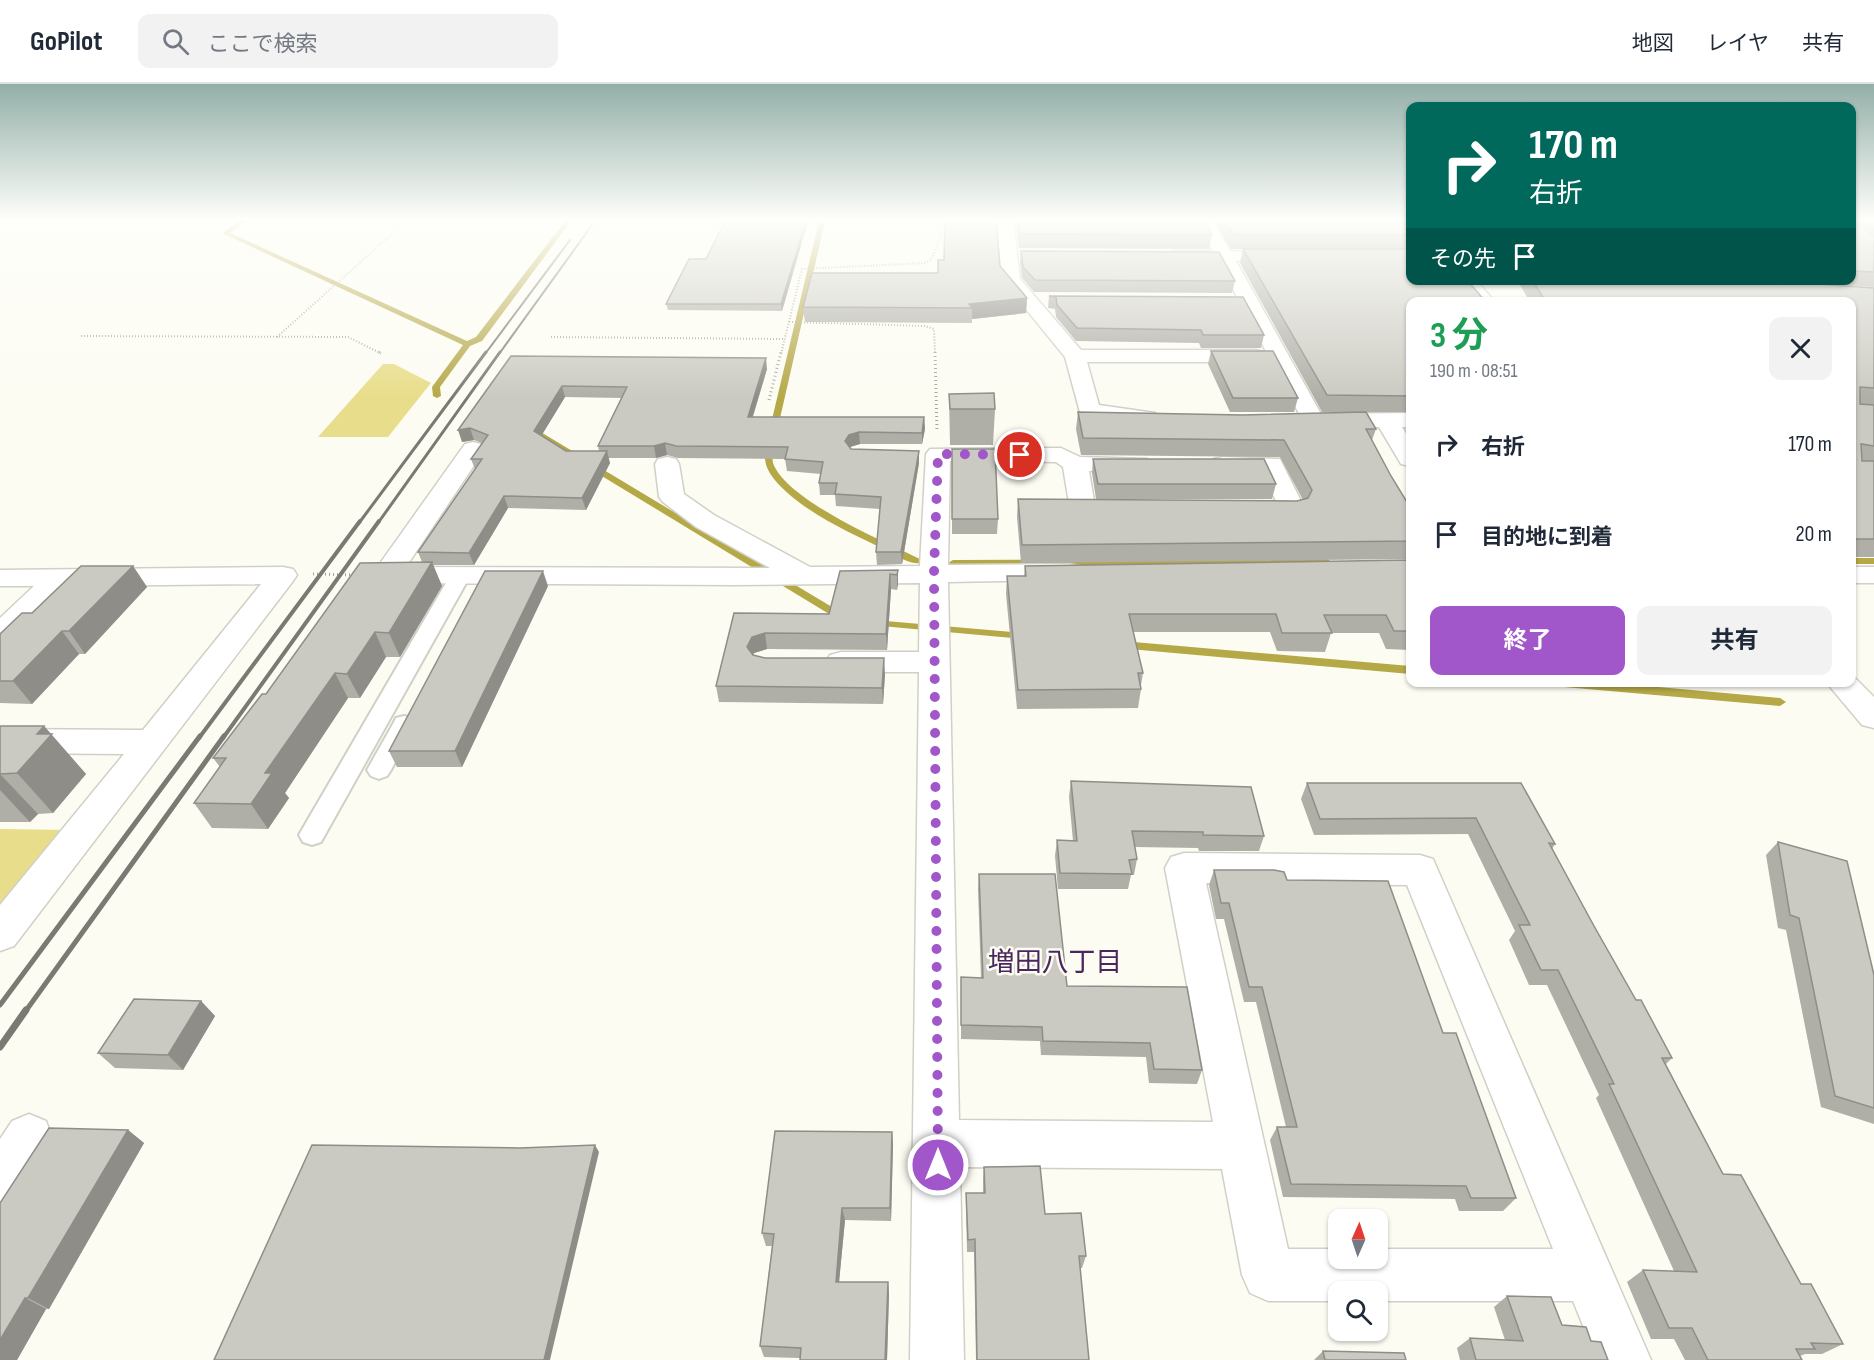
<!DOCTYPE html>
<html lang="ja">
<head>
<meta charset="utf-8">
<style>
	:root { --surface:#fff; --page:#f2f2f3; --text:#1f2937; --muted:#747a83; --line:#e0e1e3; --accent:#a157ca }
	body { margin:0; font-family:"Sofia Sans Condensed","Noto Sans JP",sans-serif; background:var(--page); color:var(--text); height:100vh; display:flex; flex-direction:column; font-size:22px; white-space:nowrap }
	* { box-sizing:border-box; margin:0 }
	p { font-size:20px; color:var(--muted) }
	.icon { flex:none; width:33px; height:33px; fill:none; stroke:currentColor; stroke-width:2; stroke-linecap:round; stroke-linejoin:round }
	.map { position:relative; flex:1; overflow:hidden }
	.panel { position:absolute; left:1406px; top:213px; width:450px; height:390px; display:flex; flex-direction:column; background:var(--surface); border-radius:12px; box-shadow:0 2px 4px #0004 }
	.panel>* { flex:none }
	.banner { position:absolute; left:1406px; top:18px; width:450px; height:183px; border-radius:12px; box-shadow:0 2px 4px #0004; background:#00695c; color:#fff; overflow:hidden }
	.needle { width:39px; rotate:3deg }
	.tools { position:absolute; left:1328px; top:1125px; display:grid; gap:12px }
	.tools a { display:grid; place-items:center; width:60px; height:60px; border-radius:12px; background:var(--surface); box-shadow:0 2px 4px #0004; font-size:30px }
	.pin { position:absolute; display:grid; place-items:center; width:51px; height:51px; color:#fff; margin:-26px; border:3px solid #fff; border-radius:50%; box-shadow:0 2px 6px #0007 }
	.me { position:absolute; width:66px; margin:-33px; rotate:0deg; stroke-linejoin:round; filter:drop-shadow(0 0 4px #0008) }
	.turn { display:flex; align-items:center; gap:21px; height:126px; padding:0 24px; font-size:27px }
	.turn .icon { width:78px; height:78px; stroke-width:2.5 }
	.turn b { display:block; font-size:42px; line-height:51px }
	.then { display:flex; align-items:center; height:57px; padding:0 24px; background:#0003; gap:12px; font-size:22px }
	.round { display:grid; place-items:center; flex:none; width:63px; height:63px; border-radius:12px; background:var(--page) }
	.summary { display:flex; align-items:center; justify-content:space-between; height:102px; padding:0 24px }
	h1 { font-size:36px; font-weight:700; line-height:45px; color:#1e9e55 }
	.action { display:flex; gap:12px; margin-top:auto; padding:12px 24px }
	.action a { flex:1; height:69px; border-radius:12px; background:var(--accent); color:#fff; font-size:24px; font-weight:700; line-height:69px; text-align:center }
	.action a+a { background:var(--page); color:var(--text) }
	ul { padding:0; list-style:none }
	li { display:flex; align-items:center; gap:18px; height:90px; padding:0 24px }
	li div { flex:1 }
	li b { display:block; font-size:22px }
	li em { font-style:normal }
	header { display:flex; align-items:center; gap:36px; box-sizing:border-box; height:84px; padding:0 30px; background:var(--surface); border-bottom:2px solid var(--line) }
	header strong { font-size:28px }
	nav { display:flex; gap:33px; margin-inline-start:auto; font-size:21px }
	.search { width:420px; height:54px; background:var(--page); display:flex; align-items:center; gap:15px; box-sizing:border-box; padding:0 21px; border-radius:12px; color:var(--muted); font-size:22px }
	.map>svg:first-child { display:block }
	.green { fill:#e8dd8a }
	.lines { fill:none; stroke-linecap:round; stroke-linejoin:round }
	.stream { fill:#b5a847; fill-rule:evenodd }
	.service-casing { stroke:#d1d0c7; stroke-width:4 }
	.minor-casing { stroke:#d1d0c7; stroke-width:3 }
	.tertiary-casing { stroke:#d1d0c7; stroke-width:3 }
	.secondary-casing { stroke:#d1d0c7; stroke-width:3 }
	.path-far1 { stroke:#a6a69f; stroke-width:2; stroke-dasharray:1 2; stroke-linecap:butt }
	.path { stroke:#a6a69f; stroke-width:3; stroke-dasharray:1 3; stroke-linecap:butt }
	.service { fill:#fff; fill-rule:evenodd }
	.minor { fill:#fff; fill-rule:evenodd }
	.tertiary { fill:#fff; fill-rule:evenodd }
	.secondary { fill:#fff; fill-rule:evenodd }
	.rail-far4 { stroke:#7a7a75; stroke-width:2 }
	.rail-far3 { stroke:#7a7a75; stroke-width:3 }
	.rail-far2 { stroke:#7a7a75; stroke-width:4 }
	.rail-far1 { stroke:#7a7a75; stroke-width:5 }
	.rail { stroke:#7a7a75; stroke-width:7 }
	.wall { fill:#afaea7; fill-rule:evenodd }
	.shaded-wall { fill:#8e8d88 }
	.building { fill:#cbcac2; stroke:#8e8d88; stroke-width:1.5 }
	.route { stroke:#a157ca; stroke-width:10; stroke-dasharray:0 18 }
	.labels { text-anchor:middle; stroke-width:5; stroke-linejoin:round; paint-order:stroke }
	.near-neighbourhood-label { font-size:27px; fill:#49265d; stroke:#fdfcf3 }
</style>
</head>
<body>
<header>
<strong>GoPilot</strong>
<div class="search"><svg class="icon" aria-label="search" viewBox="0 0 24 24"><circle cx="10" cy="10" r="6"/><path d="M15 15l6 6"/></svg>ここで検索</div>
<nav><a>地図</a><a>レイヤ</a><a>共有</a></nav>
</header>
<div class="map">
<svg width="1874" height="1276" viewBox="0 0 1874 1276">
	<rect width="100%" height="100%" fill="#fdfcf3"/>
	<!-- green -->
	<path class="green" d="M383 280H394L431 299 388 353H318Z
		M0 745 71 746 0 834Z"/>
	<g class="lines">
		<!-- stream -->
		<path class="stream" d="M240 137H246L230 149 467 257 476 253 565 137H571L482 257 470 262 440 303 441 312 437 314 433 312 432 303 463 261 224 150V148Z
			M819 137H825L773 365C773 369 772 375 773 379 786 416 885 458 920 475V479C909 481 896 471 886 466 850 449 799 426 774 395 766 385 764 377 765 365Z
			M529 341 847 532 848 534 847 536H839L526 346 525 344Z
			M1851 474H1874V480H1851Z
			M1327 475 1332 478 1331 480 953 482 948 479 953 476Z
			M874 536 1024 549 1029 552 1024 555 870 541 869 539Z
			M1122 557 1410 582V590L1118 564 1116 561Z
			M1548 598H1603L1780 614 1786 618 1780 622 1553 602Z"/>
		<defs>
			<path id="service" d="M460 486 470 492 321 758 312 761 303 758 299 751 303 744 450 492Z
				M404 632 412 634 415 640 391 686 387 692 379 695 371 692 367 686 393 640 396 634Z"/>
			<path id="minor" d="M997 137H1013L1020 195 1081 266H1256L1263 268 1266 272 1263 276 1256 278H1087L1099 321 1155 329 1158 334 1155 339 1147 341 1081 332 1065 273 1002 196Z
				M1197 137H1213L1230 167 1248 168 1251 172 1248 176 1236 177 1321 330 1410 329V343H1402L1410 356V382L1401 380 1379 343 1305 341 1218 177H1175L1166 172 1175 167H1213Z
				M473 358 481 360 485 365 406 483 770 484 696 443 663 418 659 413 655 380 658 375 667 373 676 375 679 380 684 410 714 431 810 483 920 482 926 370 930 365 1061 364 1080 373 1147 375 1150 380 1147 385 1089 387 1094 417 1128 420 1132 425 1128 430 1119 433 1074 430 1070 425 1063 383 1056 378 950 377 948 481 1069 480 1079 482 1083 488 1079 494 1069 496 948 498 959 1036 1213 1038 1165 784 1171 773 1184 769 1420 771 1433 775 1651 1276H1597L1573 1217H1377V1208H1338V1217H1268L1250 1209 1242 1191 1222 1085 960 1083 964 1276H910L919 588H841L830 585 826 578 830 571 841 568H919L920 499 735 501 386 499 376 497 372 491 376 485 465 360ZM1206 799 1407 801 1553 1165H1377V1174H1338V1165H1288Z
				M1223 373 1280 375 1305 425 1301 430 1292 433 1245 430 1241 425 1245 420 1276 417 1262 387 1214 385 1211 380 1214 375Z
				M283 483 293 485 297 491 293 497 14 862 0 867V821L124 670 0 669V645L143 646 261 500 67 502 11 558 0 561V534L34 502H0V486Z
				M29 1030 46 1037 52 1053 46 1069 17 1114 0 1121V1055L12 1037Z"/>
			<path id="tertiary" d="M1851 483H1874V499H1851Z"/>
			<path id="secondary" d="M1457 196H1476L1495 218H1475Z
				M1851 590 1874 613V644L1862 641 1826 598H1851Z"/>
		</defs>
		<!-- service casing -->
		<use href="#service" class="service-casing"/>
		<!-- minor casing -->
		<use href="#minor" class="minor-casing"/>
		<!-- tertiary casing -->
		<use href="#tertiary" class="tertiary-casing"/>
		<!-- secondary casing -->
		<use href="#secondary" class="secondary-casing"/>
		<!-- path-far1 -->
		<path class="path-far1" d="M789 238 925 242 934 245 935 270
			M81 252 348 253 382 270
			M277 253 406 137
			M551 253 784 255
			M781 270 802 185 925 179 931 176 945 142 951 137"/>
		<!-- path -->
		<path class="path" d="M379 268 382 270
			M935 268 937 346
			M769 316 781 268
			M313 490 357 491"/>
		<!-- service -->
		<use href="#service" class="service"/>
		<!-- minor -->
		<use href="#minor" class="minor"/>
		<!-- tertiary -->
		<use href="#tertiary" class="tertiary"/>
		<!-- secondary -->
		<use href="#secondary" class="secondary"/>
		<!-- rail-far4 -->
		<path class="rail-far4" d="M485 270 570 156
			M499 270 595 137"/>
		<!-- rail-far3 -->
		<path class="rail-far3" d="M359 439 486 268
			M378 439 500 268"/>
		<!-- rail-far2 -->
		<path class="rail-far2" d="M199 654 360 437
			M223 654 379 437"/>
		<!-- rail-far1 -->
		<path class="rail-far1" d="M0 921 200 652
			M25 928 224 652"/>
		<!-- rail -->
		<path class="rail" d="M0 963 26 926"/>
	</g>
	<!-- wall -->
	<path class="wall" d="M725 137H808L782 227 668 226 666 220 706 175Z
		M1015 137H1204L1212 151 1209 165 1019 164Z
		M1214 137H1410V165H1231Z
		M1851 137H1874V149H1872L1874 151V203L1771 196H1851Z
		M1243 165 1410 218V328H1322L1240 179Z
		M1021 167 1235 197 1232 209 1034 208 1022 194 1020 178Z
		M1000 182 1027 214 1026 229 972 235V239L805 238 803 223 938 189Z
		M1517 196H1761L1874 204V473H1851V218H1530Z
		M1049 212 1264 251 1261 264H1201L1199 259 1076 257 1056 233 1055 225 1048 224Z
		M1211 267 1298 314 1294 328H1230L1208 280Z
		M511 272 767 285 753 333H924L925 345 922 360H860L850 363 851 365 919 379 902 480 877 481 876 468 880 425 836 422 835 411H820L819 399 821 390 787 387 785 375 678 374 667 371 656 374H608L610 379 586 426 508 424 474 481H433L442 502 400 573H386L360 614H348L285 709 289 714 268 745 212 744 194 719 220 683 213 674 266 610 422 478 418 468 475 385 471 375 482 359 474 356 462 358ZM565 313 622 314 598 362 599 367H566L541 352Z
		M949 310 995 325 993 361H950Z
		M1078 328 1376 345 1372 356 1391 392 1410 423V475L1021 479 1017 433 1018 415 1297 417 1303 416 1280 373 1081 371 1076 345Z
		M952 365 998 435 997 450H952Z
		M1093 375 1276 400 1272 415H1096L1092 389Z
		M1410 476V566L1386 565 1379 549H1331L1325 568 1277 567 1270 548H1133L1143 589 1141 601V605L1138 624 1017 625 1006 510 1007 492H1024L1025 482Z
		M133 482 147 503 85 570H79L32 620 0 619V550L32 529Z
		M898 486 897 506 891 505 887 566 767 565 754 569 753 571 765 574 885 590 883 620 719 618 716 602 734 529 829 530Z
		M548 502 462 683H397L389 667Z
		M0 642H44L86 690 53 729 38 730 30 738H0Z
		M1071 697 1264 752 1259 767H1199L1198 764 1135 763 1137 775 1134 791H1131L1128 805H1058L1055 772 1057 756 1073 757 1069 713Z
		M1307 699H1521L1555 760 1552 765 1594 842 1636 916 1672 974 1666 980 1723 1090 1843 1260 1822 1270H1805L1800 1272 1802 1276H1685L1674 1255H1651L1627 1198 1643 1186 1674 1187 1596 1014 1599 1011 1547 901H1529L1509 856 1515 847 1468 750 1314 751 1301 715Z
		M1778 758 1874 891V1040L1821 1023 1786 846 1778 844 1766 771Z
		M1214 786 1287 796 1443 949 1516 1114 1503 1127H1459L1455 1115 1283 1113 1270 1056 1277 1043H1286L1256 918H1244L1224 835H1216L1209 801Z
		M979 790 1067 902 1202 986 1197 1000 1149 999 1146 973 1041 971 1040 957 961 955V893L981 894 978 805Z
		M201 917 215 932 183 986 115 984 98 969Z
		M128 1046 144 1059 49 1225H46L17 1276 0 1119Z
		M892 1048 893 1061 891 1137 845 1136 839 1198H888L889 1210 887 1276H800V1274L764 1273 760 1262 772 1162H766L762 1149Z
		M984 1083 1045 1130 1086 1172 1082 1184H1080L1089 1276H976L974 1168H967L966 1122V1109H983V1096Z
		M1507 1212 1591 1257 1608 1276H1460L1457 1264 1470 1254 1505 1256 1494 1223Z
		M1323 1267 1406 1276H1314Z"/>
	<!-- shaded-wall -->
	<path class="shaded-wall" d="M806 137H808L782 227 781 220Z
		M1027 214 1026 229 972 235V224L969 220Z
		M766 274 767 285 749 344 748 333Z
		M562 302 565 313 537 359 534 347Z
		M924 333 925 345 922 360V349Z
		M470 344 474 356 462 358 458 346Z
		M859 348 860 360 850 363 846 369 845 357 849 351Z
		M665 359 667 371 656 374 654 362Z
		M607 367 610 379 586 426 582 414Z
		M919 367V379L902 480 901 468Z
		M504 412 508 424 474 481 469 469Z
		M432 478 442 502 400 573 389 549Z
		M133 482 147 503 85 570 69 547Z
		M898 486V501L897 506V491Z
		M543 487 548 502 462 683 455 667Z
		M890 490 891 505 887 566 886 550Z
		M62 547 79 570 32 620 13 597Z
		M375 548 386 573 360 614 347 590Z
		M765 549 767 565 754 569 750 578 747 563 752 553Z
		M884 574 885 590 883 620 882 604Z
		M335 589 348 614 285 709 289 714 268 745 251 720 265 689Z
		M44 642 86 690 53 729 17 689 37 650Z
		M0 690 38 730 30 738 0 706Z
		M201 917 215 932 183 986 168 971Z
		M128 1046 144 1059 49 1225 28 1214Z
		M892 1048 893 1061 891 1137 890 1124Z
		M595 1061 599 1068 550 1276H544Z
		M842 1124 845 1136 838 1209 836 1198Z
		M888 1198 889 1210 887 1276H885Z
		M25 1214 46 1225 17 1276H0V1256Z"/>
	<!-- building -->
	<path class="building" d="M725 137H806L781 220H666L689 175H706Z
		M945 137H996L1000 182 1027 214 969 220 972 224 803 223 812 189H938V176H944Z
		M1018 137H1204L1212 151 1020 150Z
		M1225 137H1410V151H1234Z
		M1851 137H1854L1874 151V188L1851 187Z
		M1243 165H1410V196H1467L1486 218H1410V312L1327 311Z
		M1021 167 1219 168 1235 197 1035 196 1023 183Z
		M1532 196H1761L1874 204V304L1860 303V320L1874 321V362L1861 360 1862 377H1874V455H1851V218H1546Z
		M1049 212 1243 213 1264 251H1203L1201 246 1077 244 1057 221 1056 213Z
		M1211 267H1273L1298 314H1233Z
		M511 272 766 274 748 333H924L922 349 859 348 849 351 845 357 851 365 919 367 901 468H876L881 413 835 410 837 399H819L823 378 785 375 788 363 676 362 665 359 654 362H598L627 303 562 302 534 347 566 367H607L582 414 504 412 469 469 418 468 482 375H471L488 351 470 344 458 346Z
		M994 309 995 325H950L949 310Z
		M1078 328 1243 331 1366 328 1376 345H1366L1391 392 1410 423V457L1022 461 1018 415 1297 417 1308 414 1312 406 1284 356 1083 354Z
		M952 365H995L998 435H952Z
		M1093 375H1264L1276 400H1098Z
		M1410 476V547H1394L1386 531H1324L1332 549H1282L1276 530H1129L1143 589H1138L1141 605 1018 606 1007 492H1026L1025 482Z
		M432 478 389 549 375 548 347 590 335 589 265 689H272L251 720 194 719 226 674H213L262 610H266L360 479Z
		M81 482H133L69 547H62L13 597H0V550L22 529H32Z
		M898 486 897 491 890 490 886 550 765 549 752 553 747 563 753 571 765 574H884L882 604 716 602 734 529 829 530 840 487Z
		M485 487H543L455 667H389Z
		M0 642H44L37 650H52L17 689 0 690Z
		M1071 697 1251 703 1264 752 1203 751V748L1132 747 1137 775 1129 776 1132 790 1060 789 1057 756 1077 757Z
		M1307 699H1521L1555 760 1549 759 1594 842 1636 916H1641L1672 974H1662L1723 1090 1741 1091 1801 1200H1811L1843 1260 1811 1259 1815 1265H1796L1802 1276H1708L1692 1244H1669L1643 1186 1697 1188 1609 1000H1614L1558 886H1541L1519 841H1530L1476 734 1320 735Z
		M1778 758 1847 777 1874 891V1024L1835 1012 1799 834 1790 831Z
		M1214 786H1274L1284 788 1287 796 1388 797 1443 949H1456L1516 1114H1471L1466 1102 1291 1100 1277 1043H1297L1262 903H1249L1229 819H1221Z
		M979 790H1055L1067 902 1187 903 1202 986 1154 985 1150 959 1043 957 1042 943 961 941V893L983 894Z
		M134 915 201 917 168 971 98 969Z
		M49 1044 128 1046 28 1214H25L0 1256V1119Z
		M775 1047 892 1048 890 1124H842L836 1198H888L885 1276H800L801 1264 760 1262 774 1150 762 1149Z
		M312 1061 520 1064 595 1061 544 1276H214Z
		M1040 1082 1045 1130 1081 1129 1086 1172H1079L1089 1276H977L975 1155 968 1156 966 1109H985L984 1083Z
		M1507 1212 1551 1213 1562 1241 1586 1243 1591 1257 1601 1258 1608 1276H1476L1470 1254 1523 1257Z
		M1323 1267 1404 1269 1406 1276H1325Z"/>
	<!-- sky -->
	<linearGradient id="sky" x2="0" y2="1"><stop stop-color="#93afa8"/><stop offset="0.43" stop-color="#fefefa"/><stop offset="1" stop-color="#fefefa" stop-opacity="0"/></linearGradient>
	<rect width="1874" height="315" fill="url(#sky)"/>
	<g class="lines">
		<!-- route -->
		<path class="route" d="M938 1081 934 489 938 370 1020 371"/>
	</g>
	<g class="labels">
		<!-- near-neighbourhood labels -->
		<g class="near-neighbourhood-label">
			<text x="1055" y="887">増田八丁目</text>
		</g>
	</g>
</svg>
<div class="tools">
<a><svg class="needle" viewBox="-14 -14 28 28"><path d="M0-13l5 13h-10z" fill="#e53935"/><path d="M0 13l5-13h-10z" fill="#747a83"/></svg></a>
<a><svg class="icon" aria-label="search" viewBox="0 0 24 24"><circle cx="10" cy="10" r="6"/><path d="M15 15l6 6"/></svg></a>
</div>
<div class="pin" style="left:1020px;top:371px;background:#d93025"><svg class="icon" aria-label="arrive" viewBox="0 0 24 24"><path d="M6 21V4h12l-3 4 3 4H6"/></svg></div>
<svg class="me" style="left:938px;top:1081px" viewBox="-20 -20 40 40"><circle r="17" fill="#a157ca" stroke="#fff" stroke-width="3"/><path d="M0-11L8 9 0 5-8 9z" fill="#fff"/></svg>
<div class="banner">
<div class="turn"><svg class="icon" aria-label="right" viewBox="0 0 24 24"><path d="M7 20v-9h11M14 6l5 5-5 5"/></svg><div><b>170 m</b>右折</div></div>
<div class="then">その先<svg class="icon" aria-label="arrive" viewBox="0 0 24 24"><path d="M6 21V4h12l-3 4 3 4H6"/></svg></div>
</div>
<section class="panel">
<div class="summary"><div><h1>3 分</h1><p>190 m · 08:51</p></div><a class="round"><svg class="icon" aria-label="close" viewBox="0 0 24 24"><path d="M6 6l12 12M18 6L6 18"/></svg></a></div>
<ul>
<li><svg class="icon" aria-label="right" viewBox="0 0 24 24"><path d="M7 20v-9h11M14 6l5 5-5 5"/></svg><div><b>右折</b></div><em>170 m</em></li>
<li><svg class="icon" aria-label="arrive" viewBox="0 0 24 24"><path d="M6 21V4h12l-3 4 3 4H6"/></svg><div><b>目的地に到着</b></div><em>20 m</em></li>
</ul>
<div class="action"><a>終了</a><a>共有</a></div>
</section>
</div>
</body>
</html>
